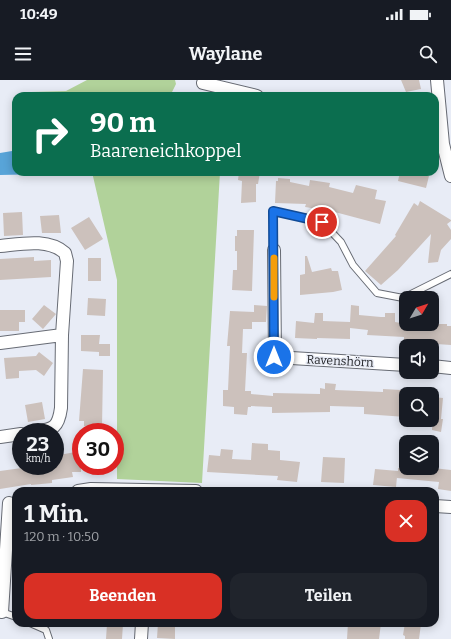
<!DOCTYPE html>
<html lang="de">
<head>
<meta charset="utf-8">
<style>
	:root { --surface:#171b24; --page:#20242c; --text:#f1f3f6; --muted:#9ea1a6; --accent:#d93025 }
	body { margin:0; font-family:Bitter,serif; background:var(--page); color:var(--text); height:100vh; display:flex; flex-direction:column; font-size:15px; white-space:nowrap }
	* { box-sizing:border-box; margin:0 }
	p { font-size:13px; color:var(--muted) }
	.icon { flex:none; width:22px; height:22px; fill:none; stroke:currentColor; stroke-width:2; stroke-linecap:round; stroke-linejoin:round }
	.map { position:relative; flex:1; overflow:hidden }
	.drawer { position:absolute; left:12px; top:407px; width:427px; height:140px; display:flex; flex-direction:column; background:var(--surface); border-radius:12px; box-shadow:0 2px 10px #0003 }
	.drawer>* { flex:none }
	.guide { position:absolute; left:12px; top:12px; width:427px; height:84px; border-radius:12px; box-shadow:0 2px 10px #0003; background:#0b6e4f; color:#fff; overflow:hidden }
	.needle { width:26px; rotate:51deg }
	.controls { position:absolute; left:399px; top:211px; display:grid; gap:8px }
	.controls a { display:grid; place-items:center; width:40px; height:40px; border-radius:8px; background:var(--surface); box-shadow:0 2px 10px #0003; font-size:20px }
	.speed { position:absolute; left:12px; top:343px; display:flex; gap:8px; font-size:20px; font-weight:700; text-align:center }
	.speed>* { display:grid; place-content:center; width:52px; height:52px; border-radius:50%; background:var(--surface); box-shadow:0 2px 10px #0003; line-height:1 }
	.speed small { font-size:10px; font-weight:400 }
	.speed .limit { border:6px solid #d22; background:#fff; color:#111 }
	.pin { position:absolute; display:grid; place-items:center; width:34px; height:34px; color:#fff; margin:-17px; border:2px solid #fff; border-radius:50%; box-shadow:0 1px 4px #0007 }
	.me { position:absolute; width:44px; margin:-22px; rotate:0deg; stroke-linejoin:round; filter:drop-shadow(0 0 3px #0008) }
	.turn { display:flex; align-items:center; gap:14px; height:84px; padding:0 12px; font-size:18px }
	.turn .icon { width:52px; height:52px; stroke-width:2.5 }
	.turn b { display:block; font-size:28px; line-height:34px }
	.round { display:grid; place-items:center; flex:none; width:42px; height:42px; border-radius:12px; background:var(--page) }
	.overview { display:flex; align-items:center; justify-content:space-between; height:68px; padding:0 12px }
	h1 { font-size:24px; font-weight:700; line-height:30px }
	.action { display:flex; gap:8px; margin-top:auto; padding:8px 12px }
	.action a { flex:1; height:46px; border-radius:12px; background:var(--accent); color:#fff; font-size:16px; font-weight:700; line-height:46px; text-align:center }
	.action a+a { background:var(--page); color:var(--text) }
	.status { display:flex; justify-content:space-between; align-items:center; height:28px; padding:0 20px; background:var(--surface); direction:ltr }
	.status svg { height:11px; fill:currentColor }
	header { display:flex; justify-content:space-between; align-items:center; height:52px; padding:0 12px; background:var(--surface); font-size:18px; font-weight:700 }
	.map>svg:first-child { display:block }
	.green { fill:#b1d29a }
	.water { fill:#58a4d8 }
	.building { fill:#ccc1bc }
	.lines { fill:none; stroke-linecap:round; stroke-linejoin:round }
	.lane-casing { stroke:#676b74; stroke-width:8 }
	.street-casing { stroke:#676b74; stroke-width:14 }
	.lane { stroke:#fff; stroke-width:6 }
	.street { stroke:#fff; stroke-width:12 }
	.route-casing { stroke:#114b97; stroke-width:10 }
	.route { stroke:#1a73e8; stroke-width:7 }
	.slow { stroke:#f59e0b; stroke-width:7 }
	.labels { text-anchor:middle; stroke-width:3; stroke-linejoin:round; paint-order:stroke }
	.street-label { font-size:12px; fill:#25262a; stroke:#e8ecf6 }
</style>
</head>
<body>
<div class="status"><b>10:49</b><svg viewBox="0 0 49 12"><path d="M0 12V9h3v3zM5 12V6h3v6zM10 12V3h3v9zM15 12V0h3v12zM26 1h20v11H26zM47 4h2v5h-2z"/></svg></div>
<header><svg class="icon" aria-label="menu" viewBox="0 0 24 24"><path d="M4 6h16M4 12h16M4 18h16"/></svg>Waylane<svg class="icon" aria-label="search" viewBox="0 0 24 24"><circle cx="10" cy="10" r="6"/><path d="M15 15l6 6"/></svg></header>
<div class="map">
<svg width="451" height="559" viewBox="0 0 451 559">
	<rect width="100%" height="100%" fill="#e8ecf6"/>
	<!-- green -->
	<path class="green" d="M87 0H175L176 4 170 16H51L31 12 66 11Z
		M92 92H220L202 403 117 399V200Z"/>
	<!-- water -->
	<path class="water" d="M12 71H16V92H57L48 94 0 95V73Z"/>
	<!-- building -->
	<path class="building" d="M401 0H419L421 9 406 12Z
		M239 92H260L258 104H256V122L241 123 242 101 238 100Z
		M400 92H412L429 96 426 108 398 101Z
		M278 98 290 99V102L309 106 310 100 330 103 329 107 353 113 356 105 377 110 375 119 386 121 380 144 331 131 305 127 306 124 275 123 276 101H278Z
		M420 121 451 140V141L447 144 451 150V159L441 170 438 182 428 183 431 154 398 190 381 205 365 191 396 156 395 155 414 123 418 126Z
		M22 132 23 155 4 156 3 133Z
		M59 135 61 153H42L40 136Z
		M89 137 103 159 85 170 71 148Z
		M237 150H254L252 211 232 210 233 190H237V171H235V156H237Z
		M305 176H307L312 192 331 188 332 191H338L342 210 333 212 300 215V195L305 194Z
		M34 177V181L51 180V197L0 200V179Z
		M88 178H101V201H88Z
		M88 218 106 219 105 236 87 235Z
		M44 225 56 234 43 249 32 239Z
		M254 225 267 226 266 242H252V249H243L242 273H247L245 311H251V314L273 316V313L320 314V308L325 309V303L336 304 335 310 383 312V309L401 310V326H406V337L364 334V327L330 326V332L272 333V327L251 326V327H248L247 335 234 334V327L223 326V310H228L230 266H227L230 231 254 232Z
		M351 225 359 226V235L381 237H385V233H395V242L406 244H447V246H451V265L422 263V265L404 264V257L367 255 368 250 350 248V259L317 258V259L295 258 296 241 314 243 315 233H323V241L350 242Z
		M0 230H25V242H19V251H0Z
		M81 255H100L99 264H110V276H99V272L81 271Z
		M39 272 53 283 44 296 36 290 19 291V298L6 299 4 278 36 276Z
		M83 289 103 290 102 347 84 346V341H79Z
		M432 317 443 318 441 339H443L441 352 432 350 433 327H432Z
		M42 322 45 339 28 342 25 325Z
		M252 363 268 364V370L280 371V380L300 382 297 402 277 400 278 396 207 392 209 375 220 376 221 369 233 370 232 379 251 380Z
		M81 371V392H72L73 397 52 400V403L31 405V404L0 409V391L29 387 28 386H55V382H60L59 375Z
		M323 377 345 378 344 403 321 402Z
		M398 388H433L451 390V411L438 409 439 402 397 398V397L396 407 373 405 375 389 398 391Z
		M158 543H175V559L157 558Z
		M348 543H381L379 559H347Z
		M405 543 421 544 419 559H405V556L403 555Z
		M107 544H123L122 559H106Z"/>
	<g class="lines">
		<defs>
			<path id="lane" d="M274 170 273 131 322 142 341 162 353 185 377 213 403 218 451 194
				M1 533 2 532 16 537
				M30 543 46 550 49 559"/>
			<path id="street" d="M437 0 443 64 451 96
				M203 3 257 16
				M0 166C21 164 48 158 65 173L67 181 62 255 61 328C58 350 52 349 33 352
				M274 170 275 277 406 285
				M0 263 62 255
				M432 286 451 288
				M0 357 21 354
				M78 411 91 409 196 411
				M435 426 451 427
				M2 532 9 423
				M141 559 142 543"/>
		</defs>
		<!-- lane casing -->
		<use href="#lane" class="lane-casing"/>
		<!-- street casing -->
		<use href="#street" class="street-casing"/>
		<!-- lane -->
		<use href="#lane" class="lane"/>
		<!-- street -->
		<use href="#street" class="street"/>
	</g>
	<g class="lines">
		<defs>
			<path id="route" d="M274 277 273 131 322 142"/>
		</defs>
		<!-- route casing -->
		<use href="#route" class="route-casing"/>
		<!-- route -->
		<use href="#route" class="route"/>
		<!-- slow -->
		<path class="slow" d="M274 178V217"/>
	</g>
	<g class="labels">
		<!-- street labels -->
		<g class="street-label">
			<text transform="translate(340 281) rotate(3)" y="4">Ravenshörn</text>
		</g>
	</g>
</svg>
<div class="controls">
<a><svg class="needle" viewBox="-14 -14 28 28"><path d="M0-13l5 13h-10z" fill="#e53935"/><path d="M0 13l5-13h-10z" fill="#9ea1a6"/></svg></a>
<a><svg class="icon" aria-label="sound" viewBox="0 0 24 24"><path d="M4 9h4l5-4v14l-5-4H4zM17 9q2 3 0 6"/></svg></a>
<a><svg class="icon" aria-label="search" viewBox="0 0 24 24"><circle cx="10" cy="10" r="6"/><path d="M15 15l6 6"/></svg></a>
<a><svg class="icon" aria-label="layers" viewBox="0 0 24 24"><path d="M12 4l9 5-9 5-9-5zM3 14l9 5 9-5"/></svg></a>
</div>
<div class="speed"><div>23<small>km/h</small></div><div class="limit">30</div></div>
<div class="pin" style="left:322px;top:142px;background:#d93025"><svg class="icon" aria-label="arrive" viewBox="0 0 24 24"><path d="M6 21V4h12l-3 4 3 4H6"/></svg></div>
<svg class="me" style="left:274px;top:277px" viewBox="-20 -20 40 40"><circle r="17" fill="#1a73e8" stroke="#fff" stroke-width="3"/><path d="M0-11L8 9 0 5-8 9z" fill="#fff"/></svg>
<div class="guide">
<div class="turn"><svg class="icon" aria-label="right" viewBox="0 0 24 24"><path d="M7 20v-9h11M14 6l5 5-5 5"/></svg><div><b>90 m</b>Baareneichkoppel</div></div>
</div>
<section class="drawer">
<div class="overview"><div><h1>1 Min.</h1><p>120 m · 10:50</p></div><a class="round" style="background:#d93025;color:#fff"><svg class="icon" aria-label="close" viewBox="0 0 24 24"><path d="M6 6l12 12M18 6L6 18"/></svg></a></div>
<div class="action"><a>Beenden</a><a>Teilen</a></div>
</section>
</div>
</body>
</html>
